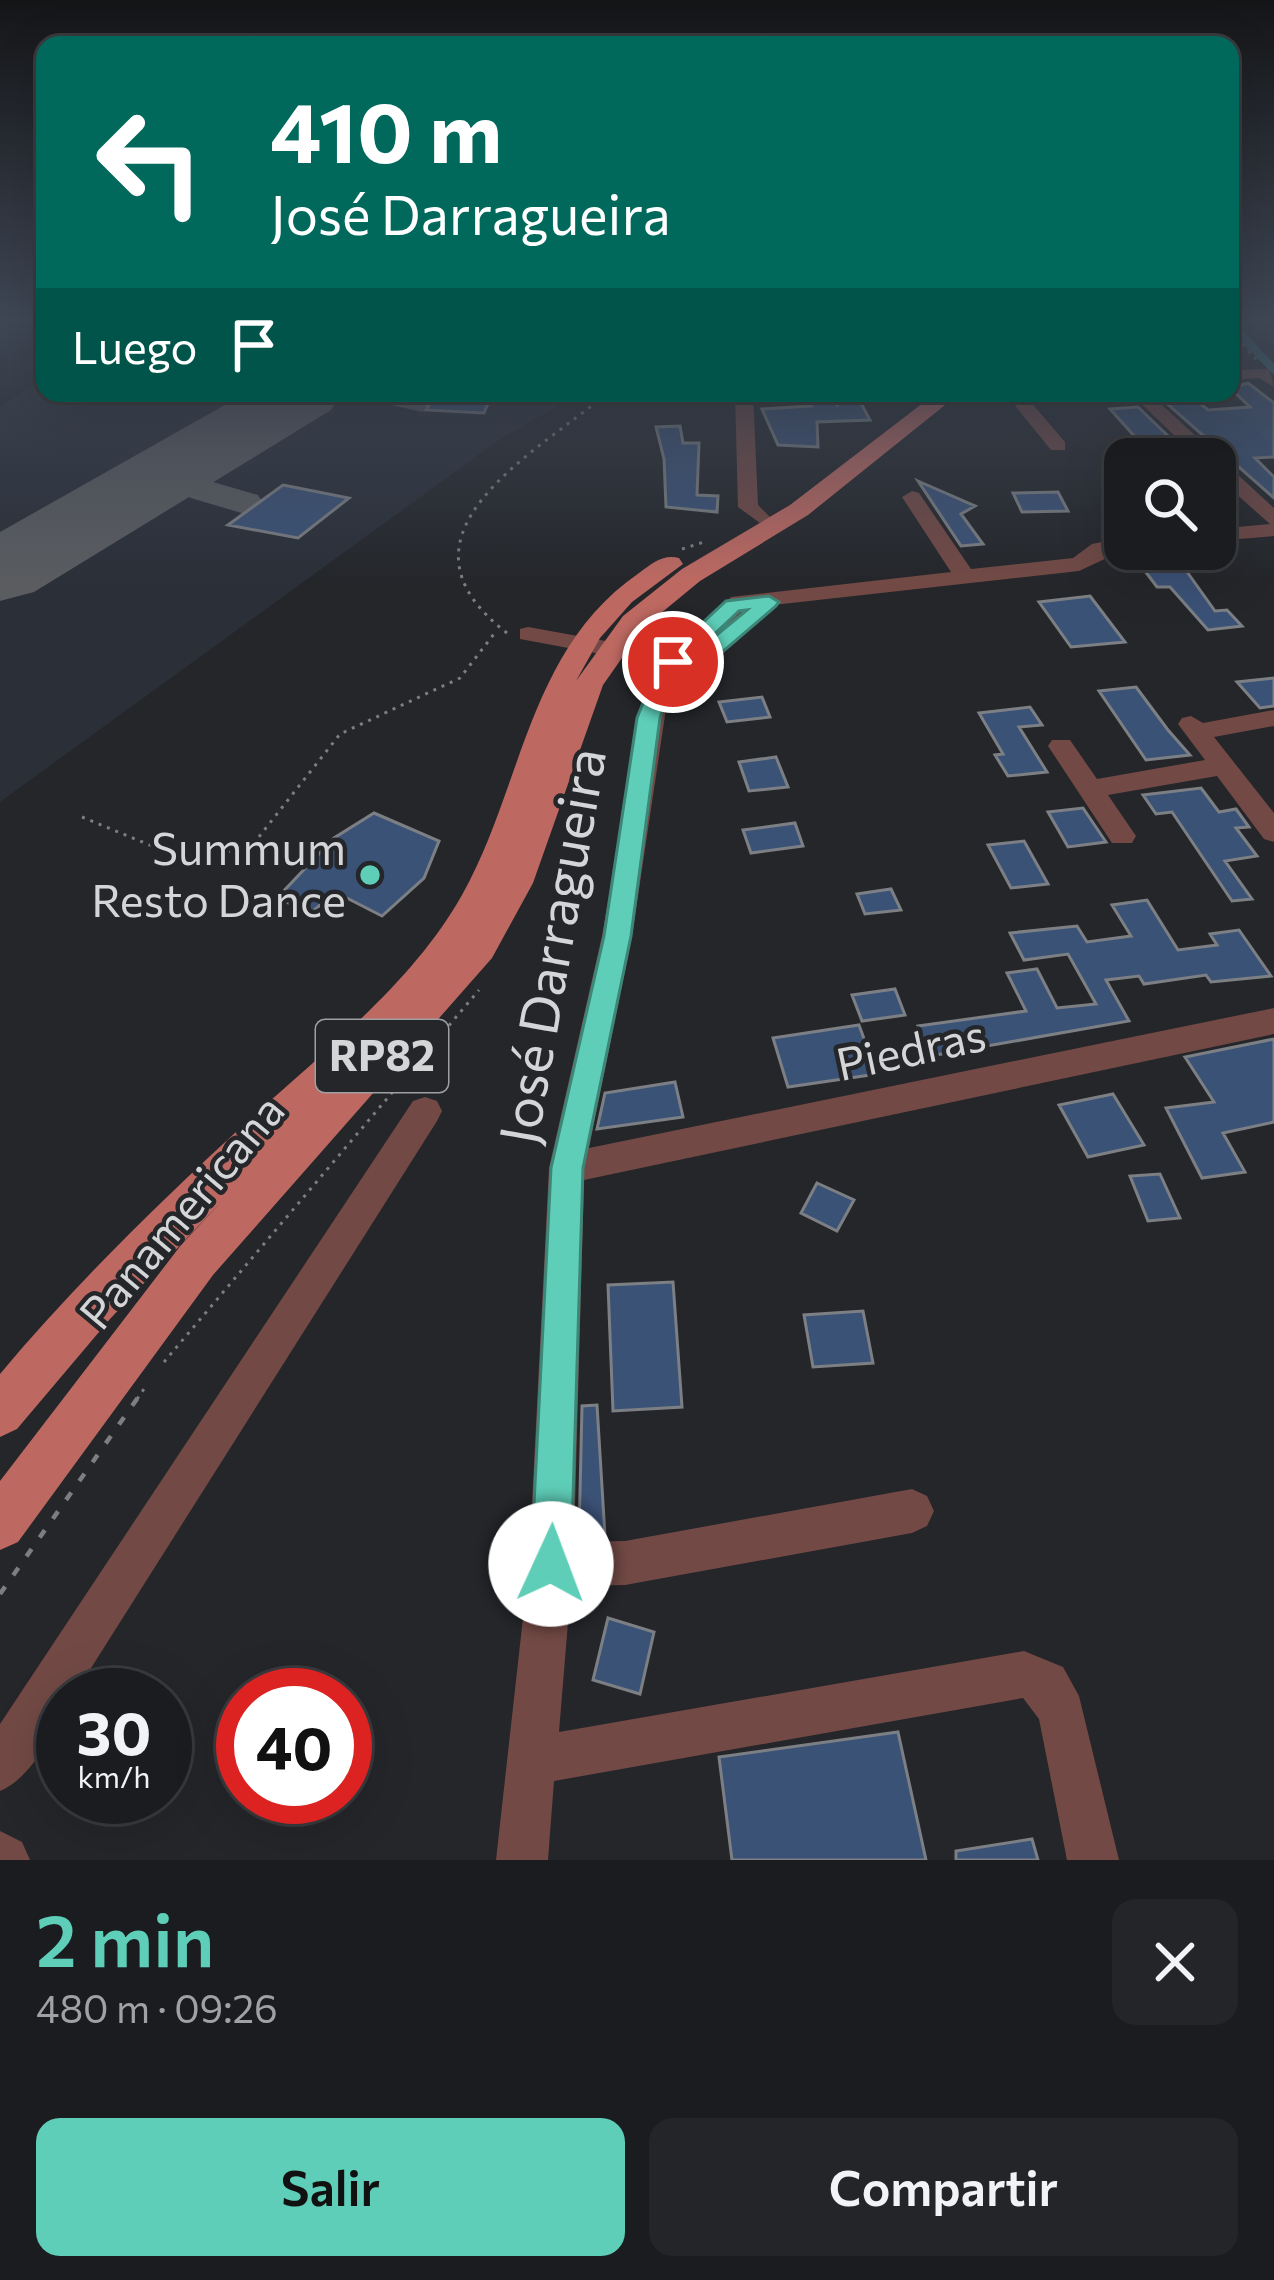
<!DOCTYPE html>
<html lang="es">
<head>
<meta charset="utf-8">
<style>
	:root { --surface:#1b1c20; --page:#242529; --text:#f1f3f6; --muted:#a0a1a5; --line:#393a3e; --accent:#5eceb8 }
	body { margin:0; font-family:Commissioner,sans-serif; background:var(--page); color:var(--text); height:100vh; display:flex; flex-direction:column; font-size:45px; white-space:nowrap }
	* { box-sizing:border-box; margin:0 }
	p { font-size:39px; color:var(--muted) }
	.icon { flex:none; width:66px; height:66px; fill:none; stroke:currentColor; stroke-width:2; stroke-linecap:round; stroke-linejoin:round }
	.map { position:relative; height:1860px; overflow:hidden }
	.side { display:flex; flex-direction:column; background:var(--surface); flex:1 }
	.side>* { flex:none }
	.top-card { position:absolute; left:36px; top:36px; width:1203px; height:366px; border-radius:24px; box-shadow:0 12px 48px #0002,0 0 0 3px var(--line); background:#00695c; color:#fff; overflow:hidden }
	.fabs { position:absolute; left:1104px; top:438px; display:grid; gap:24px }
	.fabs a { display:grid; place-items:center; width:132px; height:132px; border-radius:24px; background:var(--surface); box-shadow:0 12px 48px #0002,0 0 0 3px var(--line); font-size:60px }
	.speed { position:absolute; left:36px; top:1668px; display:flex; gap:24px; font-size:60px; font-weight:700; text-align:center }
	.speed>* { display:grid; place-content:center; width:156px; height:156px; border-radius:50%; background:var(--surface); box-shadow:0 12px 48px #0002,0 0 0 3px var(--line); line-height:1 }
	.speed small { font-size:30px; font-weight:400 }
	.speed .limit { border:18px solid #d22; background:#fff; color:#111 }
	.pin { position:absolute; display:grid; place-items:center; width:102px; height:102px; color:#fff; margin:-51px; border:6px solid #fff; border-radius:50%; box-shadow:0 3px 12px #0007 }
	.me { position:absolute; width:132px; margin:-66px; rotate:2deg; stroke-linejoin:round; filter:drop-shadow(0 0 9px #0008) }
	.turn { display:flex; align-items:center; gap:42px; height:252px; padding:0 36px; font-size:54px }
	.turn .icon { width:156px; height:156px; stroke-width:2.5 }
	.turn b { display:block; font-size:84px; line-height:102px }
	.then { display:flex; align-items:center; height:114px; padding:0 36px; background:#0003; gap:24px; font-size:45px }
	.round { display:grid; place-items:center; flex:none; width:126px; height:126px; border-radius:24px; background:var(--page) }
	.head { display:flex; align-items:center; justify-content:space-between; height:204px; padding:0 36px }
	h1 { font-size:72px; font-weight:600; line-height:90px; color:var(--accent) }
	.button { display:flex; gap:24px; margin-top:auto; padding:24px 36px }
	.button a { flex:1; height:138px; border-radius:24px; background:var(--accent); color:#111; font-size:48px; font-weight:600; line-height:138px; text-align:center }
	.button a+a { background:var(--page); color:var(--text) }
	.map>svg:first-child { display:block }
	.built { fill:#2a2f38 }
	.lines { fill:none; stroke-linecap:round; stroke-linejoin:round }
	.canal { fill:#347480; fill-rule:evenodd }
	.taxiway { fill:#5a5c60; fill-rule:evenodd }
	.runway { fill:#5a5c60; fill-rule:evenodd }
	.building { fill:#3b5277; stroke:#7c7f83; stroke-width:3 }
	.path-far1 { stroke:#7c7e81; stroke-width:3; stroke-dasharray:3 6; stroke-linecap:butt }
	.path { stroke:#7c7e81; stroke-width:4.5; stroke-dasharray:9 14; stroke-linecap:butt }
	.minor { fill:#724945; fill-rule:evenodd }
	.major { fill:#bd6962; fill-rule:evenodd }
	.route { fill:#5eceb8; stroke:#3d8678; stroke-width:3; fill-rule:evenodd }
	.poi-dot { fill:#5eceb8; stroke:#24262a; stroke-width:4.5 }
	.labels { text-anchor:middle; stroke-width:9; stroke-linejoin:round; paint-order:stroke }
	.shield { fill:#24262a; stroke:#9fa0a3; stroke-width:3 }
	.shield-label { font-size:42px; font-weight:bold; fill:#d4d5d7 }
	.poi-label { font-size:45px; fill:#d4d5d7; stroke:#24262a; text-anchor:end }
	.street-label { font-size:45px; fill:#d4d5d7; stroke:#24262a }
	.near-street-label { font-size:54px; fill:#d4d5d7; stroke:#24262a }
</style>
</head>
<body>
<div class="map">
<svg width="1274" height="1860" viewBox="0 0 1274 1860">
	<rect width="100%" height="100%" fill="#24262a"/>
	<!-- built -->
	<path class="built" d="M45 378V393H580L499 440 0 802V407Z"/>
	<g class="lines">
		<!-- canal -->
		<path class="canal" d="M1230 322H1235L1274 364V375L1230 330Z"/>
		<!-- taxiway -->
		<path class="taxiway" d="M365 393H425L438 402 422 412 370 400Z
			M175 471 258 495 263 503 245 514 174 493 138 501 120 490 125 482Z"/>
		<!-- runway -->
		<path class="runway" d="M246 393H342L331 410 34 592 0 601V532Z"/>
	</g>
	<!-- building -->
	<path class="building" d="M1248 383 1274 403V457L1255 458 1274 477V498L1164 401 1195 399 1208 410 1250 407 1230 388Z
		M436 393H464L492 394 484 413 426 410Z
		M856 394 870 420 817 422 818 447 778 445 762 409 811 406 804 399 835 398 837 405Z
		M1138 407 1192 459H1155L1110 409Z
		M680 426 683 443H699L697 495 718 496 717 512 666 507 664 459 656 427Z
		M918 481 975 506 961 514 983 544 961 546Z
		M283 485 349 498 298 538 228 525Z
		M1058 492 1068 511 1022 512 1013 493Z
		M1185 569 1215 611 1227 610 1242 626 1208 630 1170 587H1157L1145 571Z
		M1090 596 1125 642 1071 647 1039 602Z
		M1274 678V706L1260 708 1237 682Z
		M1136 687 1168 730 1190 755 1146 760 1099 691Z
		M762 697 770 717 727 722 719 702Z
		M1030 707 1042 725 1019 727 1047 772 1008 776 995 755 1003 754 979 713Z
		M776 757 788 787 749 791 739 762Z
		M1201 788 1219 812 1236 809 1249 827 1236 828 1257 856 1225 861 1252 899 1232 901 1172 812 1156 814 1143 795Z
		M1083 808 1106 842 1068 847 1048 812Z
		M374 813 439 841 424 878 382 916 335 892 311 913 277 898 334 838Z
		M795 823 803 846 751 853 743 830Z
		M1024 841 1048 884 1011 888 988 845Z
		M891 889 901 910 865 914 857 894Z
		M1147 900 1178 950 1217 945 1210 934 1239 930 1271 976 1211 982 1206 975 1144 984 1139 976 1106 980 1129 1021 930 1056 918 1026 1026 1011 1007 973 1037 969 1057 1008 1096 1004 1068 954 1024 960 1010 933 1077 926 1087 942 1131 936 1112 905Z
		M895 989 905 1015 862 1021 852 995Z
		M859 1025 877 1074 788 1087 773 1038Z
		M1274 1039V1122L1223 1133 1245 1172 1202 1178 1166 1108 1214 1102 1185 1057Z
		M675 1082 683 1117 597 1129 605 1093Z
		M1113 1094 1144 1145 1088 1157 1059 1105Z
		M1160 1174 1180 1218 1148 1221 1130 1176Z
		M817 1183 854 1200 837 1231 801 1213Z
		M673 1282 682 1407 613 1411 608 1285Z
		M863 1311 873 1363 813 1367 804 1315Z
		M597 1405 605 1536 579 1537 582 1406Z
		M608 1618 654 1632 640 1694 593 1680Z
		M898 1732 926 1860H732L719 1757Z
		M1032 1839 1038 1860H956V1851Z"/>
	<g class="lines">
		<!-- path-far1 -->
		<path class="path-far1" d="M1230 331 1256 359
			M965 399 997 398
			M682 549 707 541
			M507 633C381 536 531 456 608 393
			M82 817 169 853 195 857 239 850 258 838 340 734 460 678 497 630
			M164 1362 479 990
			M137 1399 144 1389"/>
		<!-- path -->
		<path class="path" d="M0 1594 139 1396"/>
		<!-- minor -->
		<path class="minor" d="M1269 369 1274 387 1259 378 1230 380V370Z
			M735 393H753L758 505 770 517 760 523 738 507Z
			M1005 393H1023L1065 442V450H1051Z
			M1130 393H1149L1274 508V536L1215 541V529L1270 524 1215 475V459H1199Z
			M912 491 919 493 971 569 1073 558 1092 544 1125 537 1126 549 1079 571 746 608 670 682 632 936 589 1148 1274 1008V1034L584 1180 574 1542 625 1541 912 1489 927 1496 934 1511 927 1526 912 1533 625 1585 571 1586 559 1732 1024 1651 1063 1667 1079 1696 1119 1860H1067L1039 1719 1023 1698 554 1781 548 1860H496L529 1564 549 1168 602 936 646 680 731 597 951 572 902 497Z
			M528 627 611 642 623 649 611 656 520 639V629Z
			M1274 710V726L1214 737 1274 813V842L1264 839 1217 776 1108 795 1136 836 1132 843H1112L1048 746 1052 740H1070L1097 779 1205 760 1178 724 1182 718 1191 716 1203 723Z
			M425 1097 437 1101 442 1111 437 1121 74 1695H63C63 1726 29 1780 0 1791V1724L413 1101Z
			M0 1831 22 1842 30 1860H0Z"/>
		<!-- major -->
		<path class="major" d="M936 393H960L808 515 700 581 643 628 603 685 533 883 492 958 213 1275 18 1542 0 1550V1481L181 1245 225 1198 110 1319 17 1429 0 1437V1374C76 1283 162 1200 249 1120 323 1052 412 984 462 895 523 786 528 649 639 573 652 564 662 554 679 558L683 564 632 602 600 638 576 681 623 616 682 569 790 505Z"/>
	</g>
	<!-- sky -->
	<linearGradient id="sky" x2="0" y2="1"><stop stop-color="#141517"/><stop offset="0.55" stop-color="#3f4755"/><stop offset="1" stop-color="#3f4755" stop-opacity="0"/></linearGradient>
	<rect width="1274" height="582" fill="url(#sky)"/>
	<!-- route -->
	<path class="route" d="M769 596 779 602 776 606 665 701 660 718 631 936 583 1168 571 1564 565 1578 551 1584 537 1578 531 1564 551 1168 604 936 637 718 647 693 679 667 666 666V657L726 601ZM747 610 691 656 739 611Z"/>
	<!-- markers -->
	<circle class="poi-dot" cx="370" cy="875" r="12"/>
	<g class="labels">
		<!-- shield labels -->
		<rect class="shield" x="316" y="1020" width="132" height="72" rx="9"/>
		<g class="shield-label">
			<text x="382" y="1071">RP82</text>
		</g>
		<!-- poi labels -->
		<g class="poi-label">
			<text x="346" y="865">Summum<tspan x="346" dy="52">Resto Dance</tspan></text>
		</g>
		<!-- street labels -->
		<g class="street-label">
			<text transform="translate(911 1050) rotate(-12)" y="16">Piedras</text>
			<text transform="translate(182 1212) rotate(-50)" y="16">Panamericana</text>
		</g>
		<!-- near-street labels -->
		<g class="near-street-label">
			<text transform="translate(553 946) rotate(-80)" y="19">José Darragueira</text>
		</g>
	</g>
</svg>
<div class="fabs">
<a><svg class="icon" aria-label="search" viewBox="0 0 24 24"><circle cx="10" cy="10" r="6"/><path d="M15 15l6 6"/></svg></a>
</div>
<div class="speed"><div>30<small>km/h</small></div><div class="limit">40</div></div>
<div class="pin" style="left:673px;top:662px;background:#d93025"><svg class="icon" aria-label="arrive" viewBox="0 0 24 24"><path d="M6 21V4h12l-3 4 3 4H6"/></svg></div>
<svg class="me" style="left:551px;top:1564px" viewBox="-20 -20 40 40"><circle r="19" fill="#fff"/><path d="M0-13L10 11 0 6-10 11z" fill="#5eceb8"/></svg>
<div class="top-card">
<div class="turn"><svg class="icon" aria-label="left" viewBox="0 0 24 24"><path d="M17 20v-9H6M10 6l-5 5 5 5"/></svg><div><b>410 m</b>José Darragueira</div></div>
<div class="then">Luego<svg class="icon" aria-label="arrive" viewBox="0 0 24 24"><path d="M6 21V4h12l-3 4 3 4H6"/></svg></div>
</div>
</div>
<section class="side">
<div class="head"><div><h1>2 min</h1><p>480 m · 09:26</p></div><a class="round"><svg class="icon" aria-label="close" viewBox="0 0 24 24"><path d="M6 6l12 12M18 6L6 18"/></svg></a></div>
<div class="button"><a>Salir</a><a>Compartir</a></div>
</section>
</body>
</html>
